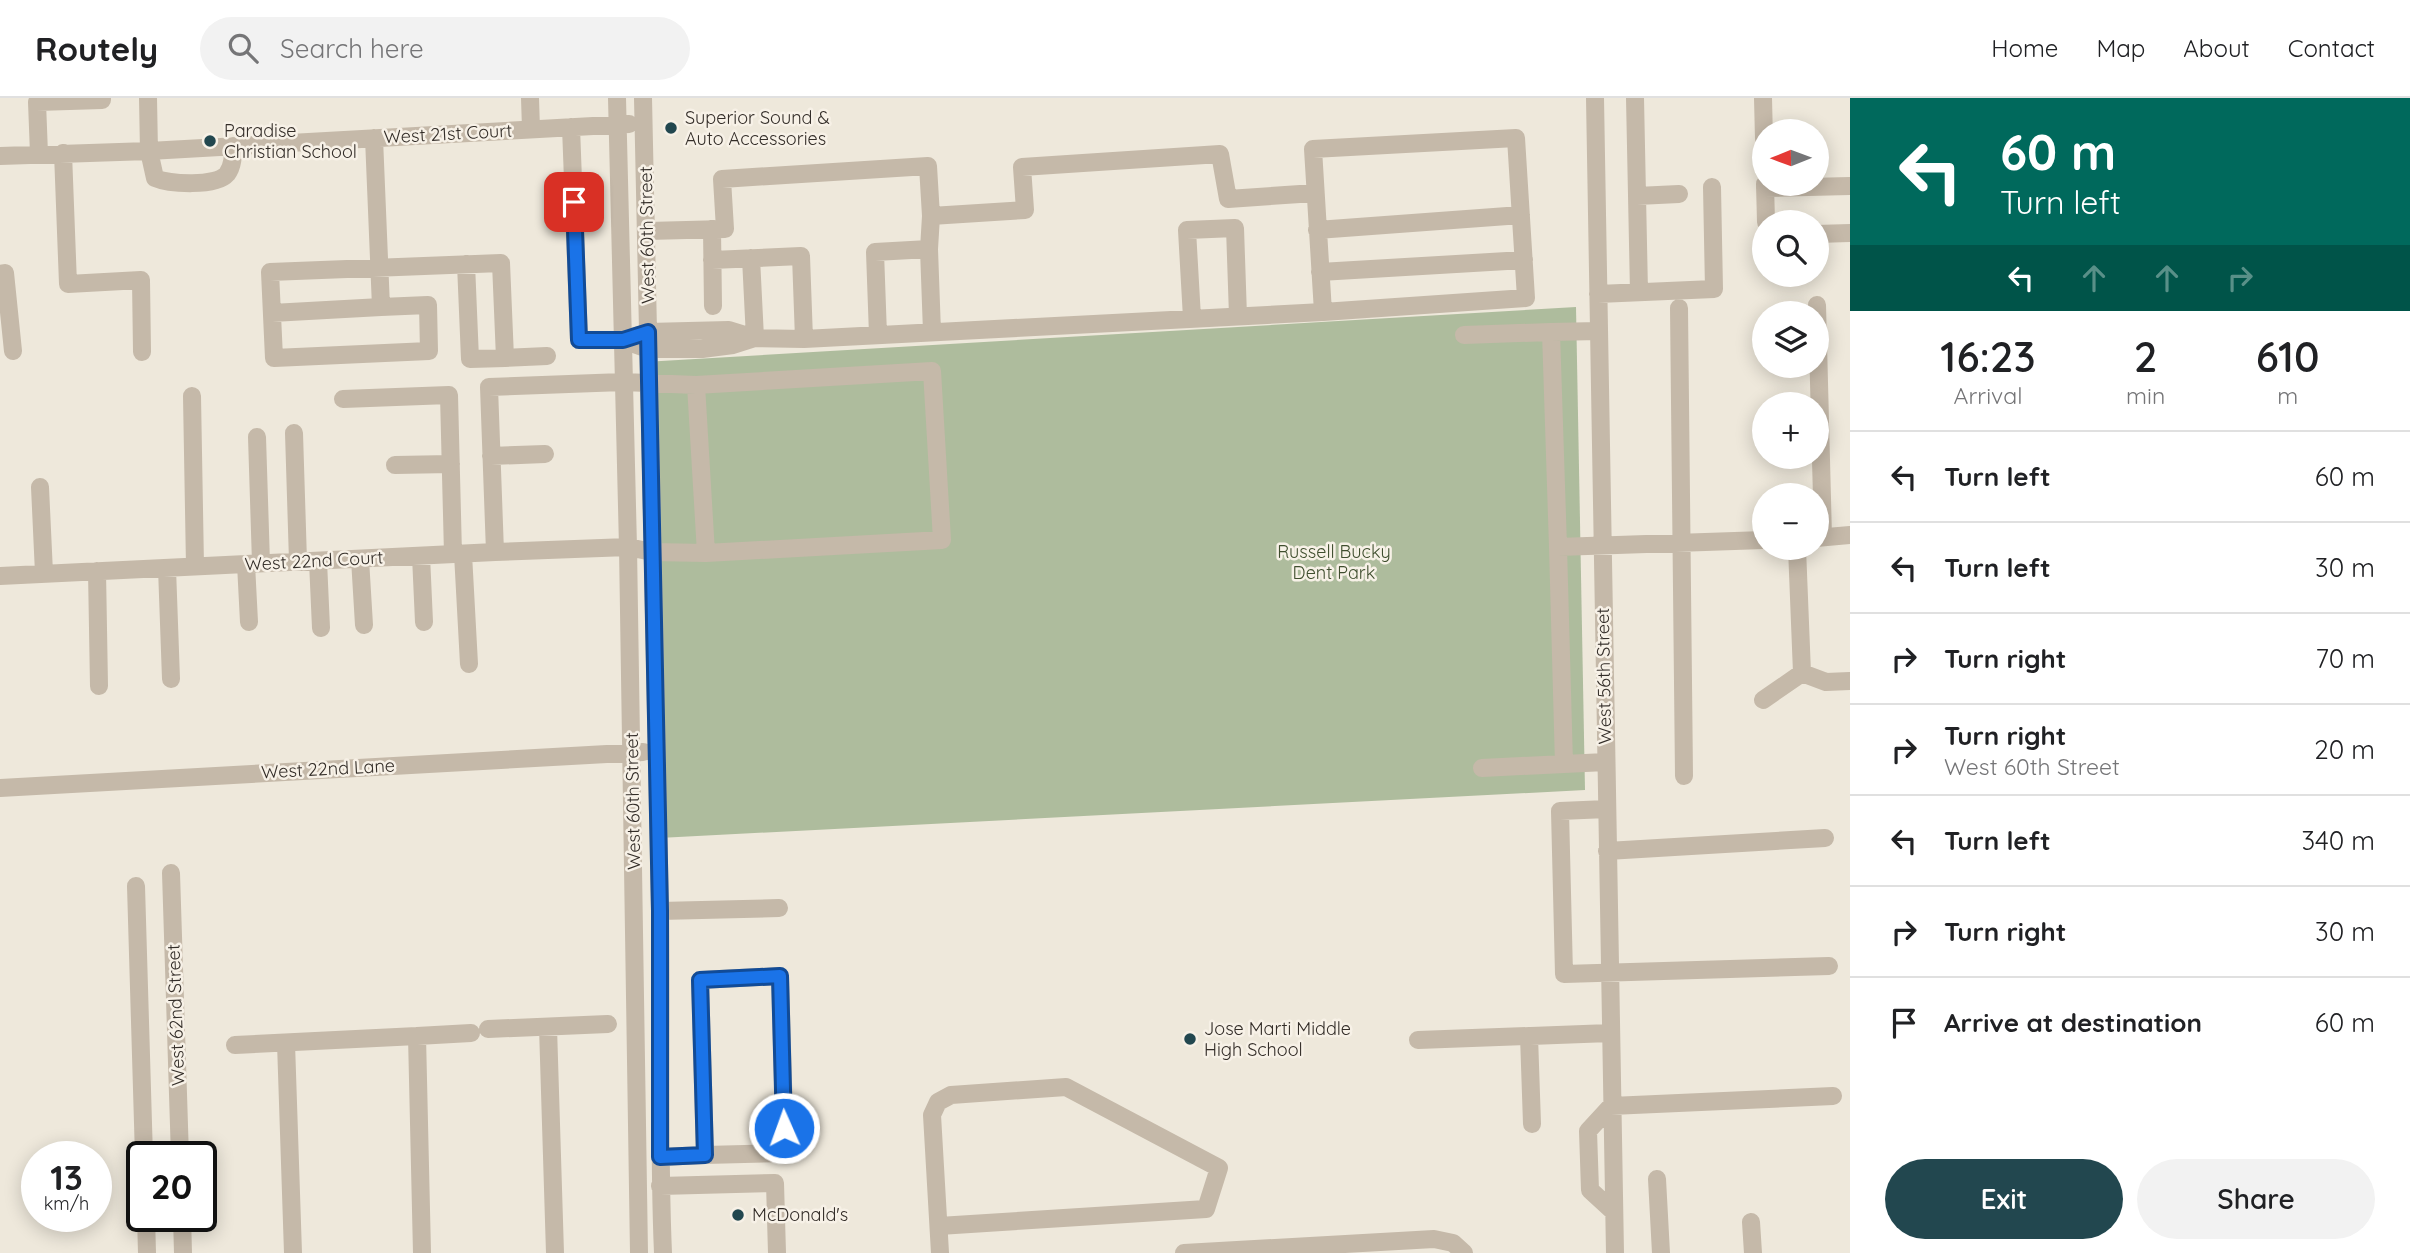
<!DOCTYPE html>
<html lang="en">
<head>
<meta charset="utf-8">
<style>
	:root { --surface:#fff; --page:#f2f2f2; --text:#202124; --muted:#757577; --line:#e0e0e0; --accent:#22474f }
	body { margin:0; font-family:Quicksand,sans-serif; background:var(--page); color:var(--text); height:100vh; display:flex; flex-direction:column; font-size:26px; white-space:nowrap }
	* { box-sizing:border-box; margin:0 }
	p { font-size:23px; color:var(--muted) }
	.icon { flex:none; width:38px; height:38px; fill:none; stroke:currentColor; stroke-width:2; stroke-linecap:round; stroke-linejoin:round }
	.map { position:relative; flex:1; overflow:hidden }
	.drawer { display:flex; flex-direction:column; background:var(--surface); width:560px }
	.drawer>* { flex:none }
	.hud { background:#00695c; color:#fff; overflow:hidden }
	.needle { width:46px; rotate:269deg }
	.buttons { position:absolute; left:1752px; top:21px; display:grid; gap:14px }
	.buttons a { display:grid; place-items:center; width:77px; height:77px; border-radius:50%; background:var(--surface); box-shadow:0 4px 18px #0003; font-size:35px }
	.speed { position:absolute; left:21px; top:1043px; display:flex; gap:14px; font-size:35px; font-weight:700; text-align:center }
	.speed>* { display:grid; place-content:center; width:91px; height:91px; border-radius:50%; background:var(--surface); box-shadow:0 4px 18px #0003; line-height:1 }
	.speed small { font-size:18px; font-weight:400 }
	.speed .limit { border:4px solid #111; border-radius:10px; background:#fff; color:#111 }
	.pin { position:absolute; display:grid; place-items:center; width:60px; height:60px; color:#fff; margin:-30px; border-radius:14px; box-shadow:0 4px 10px #0006 }
	.me { position:absolute; width:77px; margin:-38px; rotate:358deg; stroke-linejoin:round; filter:drop-shadow(0 0 5px #0008) }
	.turn { display:flex; align-items:center; gap:24px; height:147px; padding:0 35px; font-size:32px }
	.turn .icon { width:91px; height:91px; stroke-width:2.5 }
	.turn b { display:block; font-size:49px; line-height:60px }
	.lanes { display:flex; align-items:center; height:66px; padding:0 35px; background:#0003; justify-content:center; gap:35px; direction:ltr }
	.lanes .off { opacity:.35 }
	.eta { display:flex; justify-content:space-evenly; align-items:center; height:119px; text-align:center }
	.eta b { font-size:42px; font-weight:600; line-height:49px }
	.action { display:flex; gap:14px; margin-top:auto; padding:14px 35px }
	.action a { flex:1; height:80px; border-radius:42px; background:var(--accent); color:#fff; font-size:28px; font-weight:600; line-height:80px; text-align:center }
	.action a+a { background:var(--page); color:var(--text) }
	ul { padding:0; list-style:none }
	li { display:flex; align-items:center; gap:21px; height:91px; padding:0 35px; border-top:2px solid var(--line) }
	li div { flex:1 }
	li b { display:block; font-size:26px }
	li em { font-style:normal }
	header { display:flex; align-items:center; gap:42px; box-sizing:border-box; height:98px; padding:0 35px; background:var(--surface); border-bottom:2px solid var(--line) }
	header strong { font-size:33px }
	nav { display:flex; gap:38px; margin-inline-start:auto; font-size:24px }
	.search { width:490px; height:63px; background:var(--page); display:flex; align-items:center; gap:18px; box-sizing:border-box; padding:0 24px; border-radius:38px; color:var(--muted); font-size:26px }
	main { display:flex; flex:1; min-height:0 }
	.map>svg:first-child { display:block }
	.green { fill:#aebc9d }
	.lines { fill:none; stroke-linecap:round; stroke-linejoin:round }
	.minor { stroke:#c5b9a9; stroke-width:18 }
	.route-casing { stroke:#114b97; stroke-width:18 }
	.route { stroke:#1a73e8; stroke-width:12 }
	.poi-dot { fill:#22474f; stroke:#f7f1e7; stroke-width:2.5 }
	.labels { text-anchor:middle; stroke-width:5; stroke-linejoin:round; paint-order:stroke }
	.poi-label { font-size:18px; fill:#332d28; stroke:#f7f1e7; text-anchor:start }
	.street-label { font-size:18px; fill:#332d28; stroke:#f7f1e7 }
	.park-label { font-size:18px; fill:#3f4e2e; stroke:#f7f1e7 }
</style>
</head>
<body>
<header>
<strong>Routely</strong>
<div class="search"><svg class="icon" aria-label="search" viewBox="0 0 24 24"><circle cx="10" cy="10" r="6"/><path d="M15 15l6 6"/></svg>Search here</div>
<nav><a>Home</a><a>Map</a><a>About</a><a>Contact</a></nav>
</header>
<main>
<div class="map">
<svg width="1850" height="1155" viewBox="0 0 1850 1155">
	<rect width="100%" height="100%" fill="#eee8db"/>
	<!-- green -->
	<path class="green" d="M1576 209 1585 692 659 740 644 264Z"/>
	<g class="lines">
		<!-- minor -->
		<path class="minor" d="M148 0 149 53 155 80C169 86 216 89 227 76 233 68 233 58 233 48
			M530 0 531 31
			M617 0 628 449 639 1155
			M643 0C651 271 653 542 660 813 662 927 658 1041 663 1155
			M1595 0 1615 1155
			M1635 0 1639 194
			M1763 0 1764 41
			M571 29 579 242H623L648 234 729 232 755 240
			M374 40 381 209 428 207 429 253 274 260 270 174C347 171 424 168 501 165L505 260 470 261 466 166
			M1516 40 1526 200 1323 214 1313 51Z
			M63 55 68 186 141 182 142 254
			M39 56 37 4 102 2V0
			M0 58 149 53 629 26
			M1765 86 1766 124
			M1765 90 1850 88
			M1637 98 1679 96
			M712 131 713 208
			M1317 132 1521 117
			M648 133 725 131 722 81 928 68 931 118 1025 112 1022 69 1220 56 1228 101 1315 95
			M1816 136 1850 135
			M929 151 931 118
			M751 160 755 240
			M712 162 801 158 804 241
			M1320 174 1524 162
			M0 176 5 175 13 253
			M1598 196 1714 191 1712 89
			M1817 207 1823 439
			M1679 210 1684 678
			M272 215 381 209
			M1192 220 1187 132 1235 130 1238 218
			M1551 234 1598 233
			M878 237 875 154 929 151 932 234
			M1464 237 1551 234 1558 449 1764 442
			M623 242 648 251H702L733 247 755 240 804 241 1323 214
			M505 260 547 258
			M192 298 195 468
			M343 301 449 297 453 456
			M294 335 298 463
			M257 339 261 465
			M491 358 545 356
			M395 367 451 366
			M40 389 44 475
			M1816 440 1850 437
			M1797 450 1802 575 1826 584 1850 583
			M495 454 489 289 623 284 696 287
			M463 456 469 566
			M421 458 424 524
			M360 461 364 527
			M318 463 321 530
			M246 466 249 524
			M167 470 171 581
			M97 473 99 588
			M0 478 495 454 628 449 652 454 706 455 942 442 932 273 696 287 706 455
			M1763 602 1802 575
			M1564 666 1606 664
			M1482 670 1564 666 1558 449
			M0 690 643 654
			M1607 711 1560 713 1564 876 1829 868
			M1607 753 1825 740
			M171 775 180 1059
			M136 788 144 1059
			M660 813 779 810
			M548 929 555 1155
			M488 931 608 926
			M417 938 471 935
			M1529 938 1532 1026
			M1418 942 1610 935
			M286 945 293 1155
			M235 947 417 938 422 1155
			M660 1059 705 1057 700 882 780 878 785 1055 705 1057
			M1657 1081 1661 1155
			M660 1088 775 1085 777 1155
			M1614 1114 1590 1092 1588 1033 1611 1008 1833 998
			M146 1118 147 1155
			M182 1118 183 1155
			M1751 1124 1753 1155
			M939 1128 1206 1111 1219 1070 1066 989 951 997 938 1004 932 1017 940 1155
			M1184 1155 1434 1141 1453 1145 1464 1155"/>
	</g>
	<g class="lines">
		<defs>
			<path id="route" d="M574 104 579 242H623L648 234 660 813V1059L705 1057 700 882 780 878 784 1030"/>
		</defs>
		<!-- route casing -->
		<use href="#route" class="route-casing"/>
		<!-- route -->
		<use href="#route" class="route"/>
	</g>
	<!-- markers -->
	<g class="poi-dot">
		<circle cx="671" cy="30" r="7"/>
		<circle cx="210" cy="43" r="7"/>
		<circle cx="1190" cy="941" r="7"/>
		<circle cx="738" cy="1117" r="7"/>
	</g>
	<g class="labels">
		<!-- poi labels -->
		<g class="poi-label">
			<text x="685" y="26">Superior Sound &amp;<tspan x="685" dy="21">Auto Accessories</tspan></text>
			<text x="224" y="39">Paradise<tspan x="224" dy="21">Christian School</tspan></text>
			<text x="1204" y="937">Jose Marti Middle<tspan x="1204" dy="21">High School</tspan></text>
			<text x="752" y="1123">McDonald's</text>
		</g>
		<!-- street labels -->
		<g class="street-label">
			<text transform="translate(448 36) rotate(-3)" y="6">West 21st Court</text>
			<text transform="translate(647 137) rotate(-91)" y="6">West 60th Street</text>
			<text transform="translate(314 463) rotate(-3)" y="6">West 22nd Court</text>
			<text transform="translate(1604 578) rotate(-91)" y="6">West 56th Street</text>
			<text transform="translate(328 671) rotate(-3)" y="6">West 22nd Lane</text>
			<text transform="translate(633 703) rotate(-91)" y="6">West 60th Street</text>
			<text transform="translate(176 917) rotate(-92)" y="6">West 62nd Street</text>
		</g>
		<!-- park labels -->
		<g class="park-label">
			<text x="1334" y="460">Russell Bucky<tspan x="1334" dy="21">Dent Park</tspan></text>
		</g>
	</g>
</svg>
<div class="buttons">
<a><svg class="needle" viewBox="-14 -14 28 28"><path d="M0-13l5 13h-10z" fill="#e53935"/><path d="M0 13l5-13h-10z" fill="#757577"/></svg></a>
<a><svg class="icon" aria-label="search" viewBox="0 0 24 24"><circle cx="10" cy="10" r="6"/><path d="M15 15l6 6"/></svg></a>
<a><svg class="icon" aria-label="layers" viewBox="0 0 24 24"><path d="M12 4l9 5-9 5-9-5zM3 14l9 5 9-5"/></svg></a>
<a>+</a>
<a>−</a>
</div>
<div class="speed"><div>13<small>km/h</small></div><div class="limit">20</div></div>
<div class="pin" style="left:574px;top:104px;background:#d93025"><svg class="icon" aria-label="arrive" viewBox="0 0 24 24"><path d="M6 21V4h12l-3 4 3 4H6"/></svg></div>
<svg class="me" style="left:784px;top:1030px" viewBox="-20 -20 40 40"><circle r="17" fill="#1a73e8" stroke="#fff" stroke-width="3"/><path d="M0-11L8 9 0 5-8 9z" fill="#fff"/></svg>
</div>
<section class="drawer">
<div class="hud">
<div class="turn"><svg class="icon" aria-label="left" viewBox="0 0 24 24"><path d="M17 20v-9H6M10 6l-5 5 5 5"/></svg><div><b>60 m</b>Turn left</div></div>
<div class="lanes"><svg class="icon" aria-label="left" viewBox="0 0 24 24"><path d="M17 20v-9H6M10 6l-5 5 5 5"/></svg><svg class="icon off" aria-label="ahead" viewBox="0 0 24 24"><path d="M12 20V5M6 11l6-6 6 6"/></svg><svg class="icon off" aria-label="ahead" viewBox="0 0 24 24"><path d="M12 20V5M6 11l6-6 6 6"/></svg><svg class="icon off" aria-label="right" viewBox="0 0 24 24"><path d="M7 20v-9h11M14 6l5 5-5 5"/></svg></div>
</div>
<div class="eta">
<div><b>16:23</b><p>Arrival</p></div>
<div><b>2</b><p>min</p></div>
<div><b>610</b><p>m</p></div>
</div>
<ul>
<li><svg class="icon" aria-label="left" viewBox="0 0 24 24"><path d="M17 20v-9H6M10 6l-5 5 5 5"/></svg><div><b>Turn left</b></div><em>60 m</em></li>
<li><svg class="icon" aria-label="left" viewBox="0 0 24 24"><path d="M17 20v-9H6M10 6l-5 5 5 5"/></svg><div><b>Turn left</b></div><em>30 m</em></li>
<li><svg class="icon" aria-label="right" viewBox="0 0 24 24"><path d="M7 20v-9h11M14 6l5 5-5 5"/></svg><div><b>Turn right</b></div><em>70 m</em></li>
<li><svg class="icon" aria-label="right" viewBox="0 0 24 24"><path d="M7 20v-9h11M14 6l5 5-5 5"/></svg><div><b>Turn right</b><p>West 60th Street</p></div><em>20 m</em></li>
<li><svg class="icon" aria-label="left" viewBox="0 0 24 24"><path d="M17 20v-9H6M10 6l-5 5 5 5"/></svg><div><b>Turn left</b></div><em>340 m</em></li>
<li><svg class="icon" aria-label="right" viewBox="0 0 24 24"><path d="M7 20v-9h11M14 6l5 5-5 5"/></svg><div><b>Turn right</b></div><em>30 m</em></li>
<li><svg class="icon" aria-label="arrive" viewBox="0 0 24 24"><path d="M6 21V4h12l-3 4 3 4H6"/></svg><div><b>Arrive at destination</b></div><em>60 m</em></li>
</ul>
<div class="action"><a>Exit</a><a>Share</a></div>
</section>
</main>
</body>
</html>
